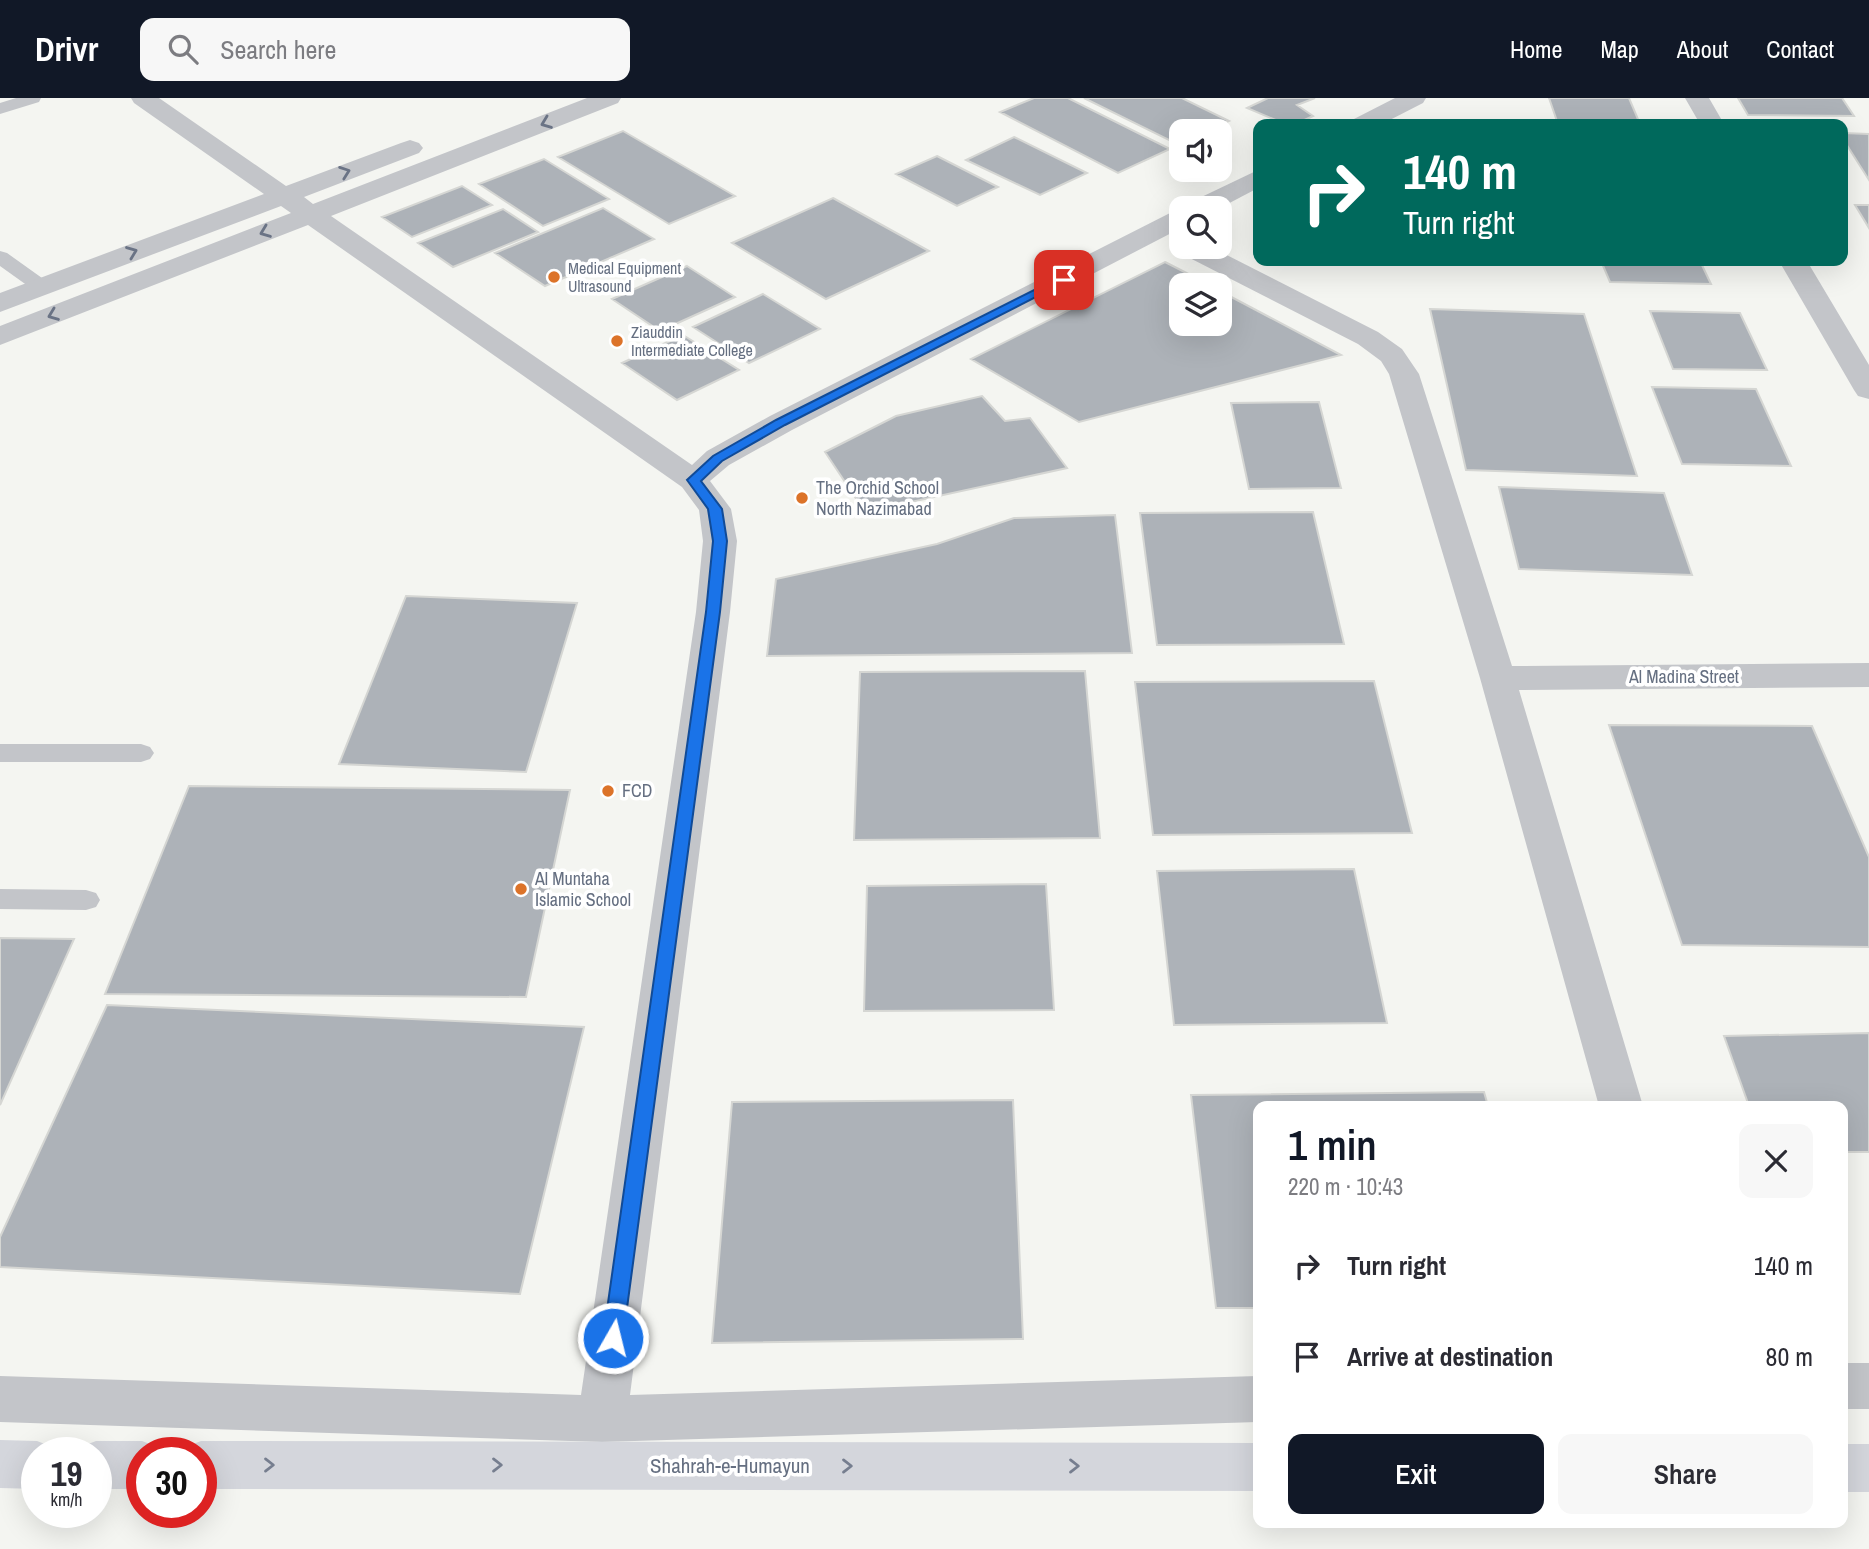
<!DOCTYPE html>
<html lang="en">
<head>
<meta charset="utf-8">
<style>
	:root { --surface:#fff; --page:#f7f7f7; --text:#2b2b33; --muted:#7c7c81; --accent:#111827 }
	body { margin:0; font-family:"Archivo Narrow",sans-serif; background:var(--page); color:var(--text); height:100vh; display:flex; flex-direction:column; font-size:26px; white-space:nowrap }
	* { box-sizing:border-box; margin:0 }
	p { font-size:23px; color:var(--muted) }
	.icon { flex:none; width:38px; height:38px; fill:none; stroke:currentColor; stroke-width:2; stroke-linecap:round; stroke-linejoin:round }
	.map { position:relative; flex:1; overflow:hidden }
	.panel { position:absolute; left:1253px; top:1003px; width:595px; height:427px; display:flex; flex-direction:column; background:var(--surface); border-radius:14px; box-shadow:0 7px 28px #0002 }
	.panel>* { flex:none }
	.top-card { position:absolute; left:1253px; top:21px; width:595px; height:147px; border-radius:14px; box-shadow:0 7px 28px #0002; background:#00695c; color:#fff; overflow:hidden }
	.buttons { position:absolute; left:1169px; top:21px; display:grid; gap:14px }
	.buttons a { display:grid; place-items:center; width:63px; height:63px; border-radius:14px; background:var(--surface); box-shadow:0 7px 28px #0002; font-size:35px }
	.speed { position:absolute; left:21px; top:1339px; display:flex; gap:14px; font-size:35px; font-weight:700; text-align:center }
	.speed>* { display:grid; place-content:center; width:91px; height:91px; border-radius:50%; background:var(--surface); box-shadow:0 7px 28px #0002; line-height:1 }
	.speed small { font-size:18px; font-weight:400 }
	.speed .limit { border:10px solid #d22; background:#fff; color:#111 }
	.pin { position:absolute; display:grid; place-items:center; width:60px; height:60px; color:#fff; margin:-30px; border-radius:14px; box-shadow:0 4px 10px #0006 }
	.me { position:absolute; width:77px; margin:-38px; rotate:8deg; stroke-linejoin:round; filter:drop-shadow(0 0 5px #0008) }
	.turn { display:flex; align-items:center; gap:24px; height:147px; padding:0 35px; font-size:32px }
	.turn .icon { width:91px; height:91px; stroke-width:2.5 }
	.turn b { display:block; font-size:49px; line-height:60px }
	.round { display:grid; place-items:center; flex:none; width:74px; height:74px; border-radius:14px; background:var(--page) }
	.summary { display:flex; align-items:center; justify-content:space-between; height:119px; padding:0 35px }
	h1 { font-size:42px; font-weight:600; line-height:52px; color:var(--accent) }
	.primary-button { display:flex; gap:14px; margin-top:auto; padding:14px 35px }
	.primary-button a { flex:1; height:80px; border-radius:14px; background:var(--accent); color:#fff; font-size:28px; font-weight:600; line-height:80px; text-align:center }
	.primary-button a+a { background:var(--page); color:var(--text) }
	ul { padding:0; list-style:none }
	li { display:flex; align-items:center; gap:21px; height:91px; padding:0 35px }
	li div { flex:1 }
	li b { display:block; font-size:26px }
	li em { font-style:normal }
	header { display:flex; align-items:center; gap:42px; box-sizing:border-box; height:98px; padding:0 35px; background:var(--accent); color:#fff }
	header strong { font-size:33px }
	nav { display:flex; gap:38px; margin-inline-start:auto; font-size:24px }
	.search { width:490px; height:63px; background:var(--page); display:flex; align-items:center; gap:18px; box-sizing:border-box; padding:0 24px; border-radius:14px; color:var(--muted); font-size:26px }
	.map>svg:first-child { display:block }
	.building { fill:#adb2b8; stroke:#d5d6d3; stroke-width:2 }
	.lines { fill:none; stroke-linecap:round; stroke-linejoin:round }
	.lane { fill:#c3c5c9; fill-rule:evenodd }
	.street { fill:#c3c5c9; fill-rule:evenodd }
	.secondary { fill:#d4d6dc; fill-rule:evenodd }
	.oneway { stroke:#6a7385 }
	.oneway2 { stroke:#767e8f }
	.route { fill:#1a73e8; stroke:#114b97; stroke-width:2 }
	.poi-dot { fill:#dc7329; stroke:#fff; stroke-width:2.5 }
	.labels { text-anchor:middle; stroke-width:7; stroke-linejoin:round; paint-order:stroke }
	.far-poi-label { font-size:16px; fill:#656f81; stroke:#fff; text-anchor:start }
	.poi-label { font-size:18px; fill:#656f81; stroke:#fff; text-anchor:start }
	.street-label { font-size:18px; fill:#656f81; stroke:#fff }
	.near-street-label { font-size:21px; fill:#656f81; stroke:#fff }
</style>
</head>
<body>
<header>
<strong>Drivr</strong>
<div class="search"><svg class="icon" aria-label="search" viewBox="0 0 24 24"><circle cx="10" cy="10" r="6"/><path d="M15 15l6 6"/></svg>Search here</div>
<nav><a>Home</a><a>Map</a><a>About</a><a>Contact</a></nav>
</header>
<div class="map">
<svg width="1869" height="1451" viewBox="0 0 1869 1451">
	<rect width="100%" height="100%" fill="#f4f5f1"/>
	<!-- building -->
	<path class="building" d="M1034 0H1068L1170 51 1118 75 1000 14Z
		M1084 0H1182L1229 23 1205 33H1181V44L1177 46Z
		M1268 0H1315L1297 7 1313 18 1296 26H1285L1247 10Z
		M1549 0H1629L1640 26H1558Z
		M1738 0H1842L1854 18 1748 17Z
		M623 33 735 98 669 126 558 59Z
		M1843 35 1869 36V82L1843 41Z
		M1014 39 1087 75 1040 97 966 62Z
		M937 58 998 89 957 108 896 76Z
		M544 61 609 101 543 128 479 86Z
		M462 88 492 107 412 139 382 119Z
		M833 100 929 153 826 201 732 145Z
		M1855 107H1869V130Z
		M603 110 654 141 545 188 495 155Z
		M503 111 538 134 453 169 418 145Z
		M1601 163H1700L1711 186 1610 184Z
		M1165 164 1210 187H1181V226H1220V193L1341 257 1079 324 971 261Z
		M687 168 735 199 660 233 612 201Z
		M763 196 820 231 749 265 693 229Z
		M1430 211 1584 216 1637 378 1466 372Z
		M1650 213 1740 215 1767 272 1673 271Z
		M683 237 739 272 677 302 622 265Z
		M1652 289 1756 291 1791 368 1682 366Z
		M982 298 1005 323 1030 320 1067 370 865 414 825 354 896 318Z
		M1319 304 1341 390 1249 391 1231 305Z
		M1499 389 1664 395 1692 477 1519 471Z
		M1313 414 1344 546 1157 547 1140 415Z
		M1115 417 1132 555 767 558 776 481 937 446 1014 420Z
		M406 498 577 505 526 674 339 666Z
		M1085 573 1100 740 854 742 860 574Z
		M1374 583 1412 735 1153 737 1135 584Z
		M1609 627 1812 628 1869 759V849L1682 847Z
		M189 688 570 692 526 899 105 896Z
		M1354 771 1387 925 1174 927 1157 773Z
		M1046 786 1054 912 864 913 867 788Z
		M0 840 74 841 0 1007Z
		M107 907 584 929 520 1196 0 1169V1139Z
		M1869 935V1054H1843V1008H1749L1724 938Z
		M1484 994 1488 1008H1258V1210H1216L1191 997Z
		M1013 1002 1023 1241 712 1245 732 1004Z"/>
	<g class="lines">
		<!-- lane -->
		<path class="lane" d="M16 0H41L39 4 0 16V5Z
			M0 153 7 155 49 185 52 189 49 193H35L0 168Z
			M0 646H141L150 649 154 655 150 661 141 664H0Z
			M0 791 86 792 96 795 100 802 96 809 86 812 0 811Z"/>
		<!-- street -->
		<path class="street" d="M131 0H159L286 88 401 45 410 42 419 45 423 50 419 55 304 99 313 106 587 0H621L618 5 331 118 692 367 707 353 770 318 1172 114 1181 112V130L792 332 729 367 710 383 731 411 737 443 730 514 630 1297 1258 1278V1324L602 1344 0 1324V1278L581 1297 696 514 703 443 699 412 682 389 308 127 0 247V228L291 115 281 108 0 214V195L264 96 134 5Z
			M1395 0H1426L1423 5 1382 26H1351L1354 21Z
			M1685 0H1709L1724 26H1700Z
			M1258 72V90L1220 110H1187L1191 104Z
			M1181 143V149H1211L1378 234 1402 251 1419 276 1512 568 1869 565V589L1519 592 1643 1008H1599L1480 580 1389 276 1381 263 1358 246 1180 155 1176 149Z
			M1779 163H1807L1869 267V301L1858 298 1854 292Z
			M1843 1265H1869V1311H1843Z"/>
		<!-- secondary -->
		<path class="secondary" d="M0 1342 37 1343 55 1350 57 1354H37V1391L0 1390Z
			M96 1343H142L160 1350 162 1354H142V1391H96V1354H76L78 1350Z
			M201 1343 1258 1345V1393L201 1391V1354H181L183 1350Z
			M1843 1346H1869V1394H1843Z"/>
	</g>
	<!-- one-way arrows -->
	<defs><path id="oneway-chevron" d="M-2-3.5L2.5 0L-2 3.5" fill="none" stroke-width="1.6" stroke-linecap="round" stroke-linejoin="round" transform="scale(1.75)"/></defs>
	<g class="oneway">
		<use href="#oneway-chevron" transform="translate(546 25) rotate(159)"/>
		<use href="#oneway-chevron" transform="translate(345 74) rotate(-20)"/>
		<use href="#oneway-chevron" transform="translate(265 134) rotate(159)"/>
		<use href="#oneway-chevron" transform="translate(132 154) rotate(-21)"/>
		<use href="#oneway-chevron" transform="translate(53 217) rotate(159)"/>
	</g>
	<g class="oneway2">
		<use href="#oneway-chevron" transform="translate(269 1367)"/>
		<use href="#oneway-chevron" transform="translate(497 1367)"/>
		<use href="#oneway-chevron" transform="translate(847 1368)"/>
		<use href="#oneway-chevron" transform="translate(1074 1368)"/>
	</g>
	<!-- route -->
	<path class="route" d="M1060 179 1069 182 785 327 722 363 701 383 722 411 727 443 720 514 623 1240 620 1246 613 1249 606 1246 603 1240 706 514 713 443 708 411 687 382 713 358 776 322Z"/>
	<!-- markers -->
	<g class="poi-dot">
		<circle cx="554" cy="179" r="7"/>
		<circle cx="617" cy="243" r="7"/>
		<circle cx="802" cy="400" r="7"/>
		<circle cx="608" cy="693" r="7"/>
		<circle cx="521" cy="791" r="7"/>
	</g>
	<g class="labels">
		<!-- far-poi labels -->
		<g class="far-poi-label">
			<text x="568" y="176">Medical Equipment<tspan x="568" dy="18">Ultrasound</tspan></text>
			<text x="631" y="240">Ziauddin<tspan x="631" dy="18">Intermediate College</tspan></text>
		</g>
		<!-- poi labels -->
		<g class="poi-label">
			<text x="816" y="396">The Orchid School<tspan x="816" dy="21">North Nazimabad</tspan></text>
			<text x="622" y="699">FCD</text>
			<text x="535" y="787">Al Muntaha<tspan x="535" dy="21">Islamic School</tspan></text>
		</g>
		<!-- street labels -->
		<g class="street-label">
			<text x="1684" y="585">Al Madina Street</text>
		</g>
		<!-- near-street labels -->
		<g class="near-street-label">
			<text x="730" y="1375">Shahrah-e-Humayun</text>
		</g>
	</g>
</svg>
<div class="buttons">
<a><svg class="icon" aria-label="sound" viewBox="0 0 24 24"><path d="M4 9h4l5-4v14l-5-4H4zM17 9q2 3 0 6"/></svg></a>
<a><svg class="icon" aria-label="search" viewBox="0 0 24 24"><circle cx="10" cy="10" r="6"/><path d="M15 15l6 6"/></svg></a>
<a><svg class="icon" aria-label="layers" viewBox="0 0 24 24"><path d="M12 4l9 5-9 5-9-5zM3 14l9 5 9-5"/></svg></a>
</div>
<div class="speed"><div>19<small>km/h</small></div><div class="limit">30</div></div>
<div class="pin" style="left:1064px;top:182px;background:#d93025"><svg class="icon" aria-label="arrive" viewBox="0 0 24 24"><path d="M6 21V4h12l-3 4 3 4H6"/></svg></div>
<svg class="me" style="left:613px;top:1240px" viewBox="-20 -20 40 40"><circle r="17" fill="#1a73e8" stroke="#fff" stroke-width="3"/><path d="M0-11L8 9 0 5-8 9z" fill="#fff"/></svg>
<div class="top-card">
<div class="turn"><svg class="icon" aria-label="right" viewBox="0 0 24 24"><path d="M7 20v-9h11M14 6l5 5-5 5"/></svg><div><b>140 m</b>Turn right</div></div>
</div>
<section class="panel">
<div class="summary"><div><h1>1 min</h1><p>220 m · 10:43</p></div><a class="round"><svg class="icon" aria-label="close" viewBox="0 0 24 24"><path d="M6 6l12 12M18 6L6 18"/></svg></a></div>
<ul>
<li><svg class="icon" aria-label="right" viewBox="0 0 24 24"><path d="M7 20v-9h11M14 6l5 5-5 5"/></svg><div><b>Turn right</b></div><em>140 m</em></li>
<li><svg class="icon" aria-label="arrive" viewBox="0 0 24 24"><path d="M6 21V4h12l-3 4 3 4H6"/></svg><div><b>Arrive at destination</b></div><em>80 m</em></li>
</ul>
<div class="primary-button"><a>Exit</a><a>Share</a></div>
</section>
</div>
</body>
</html>
